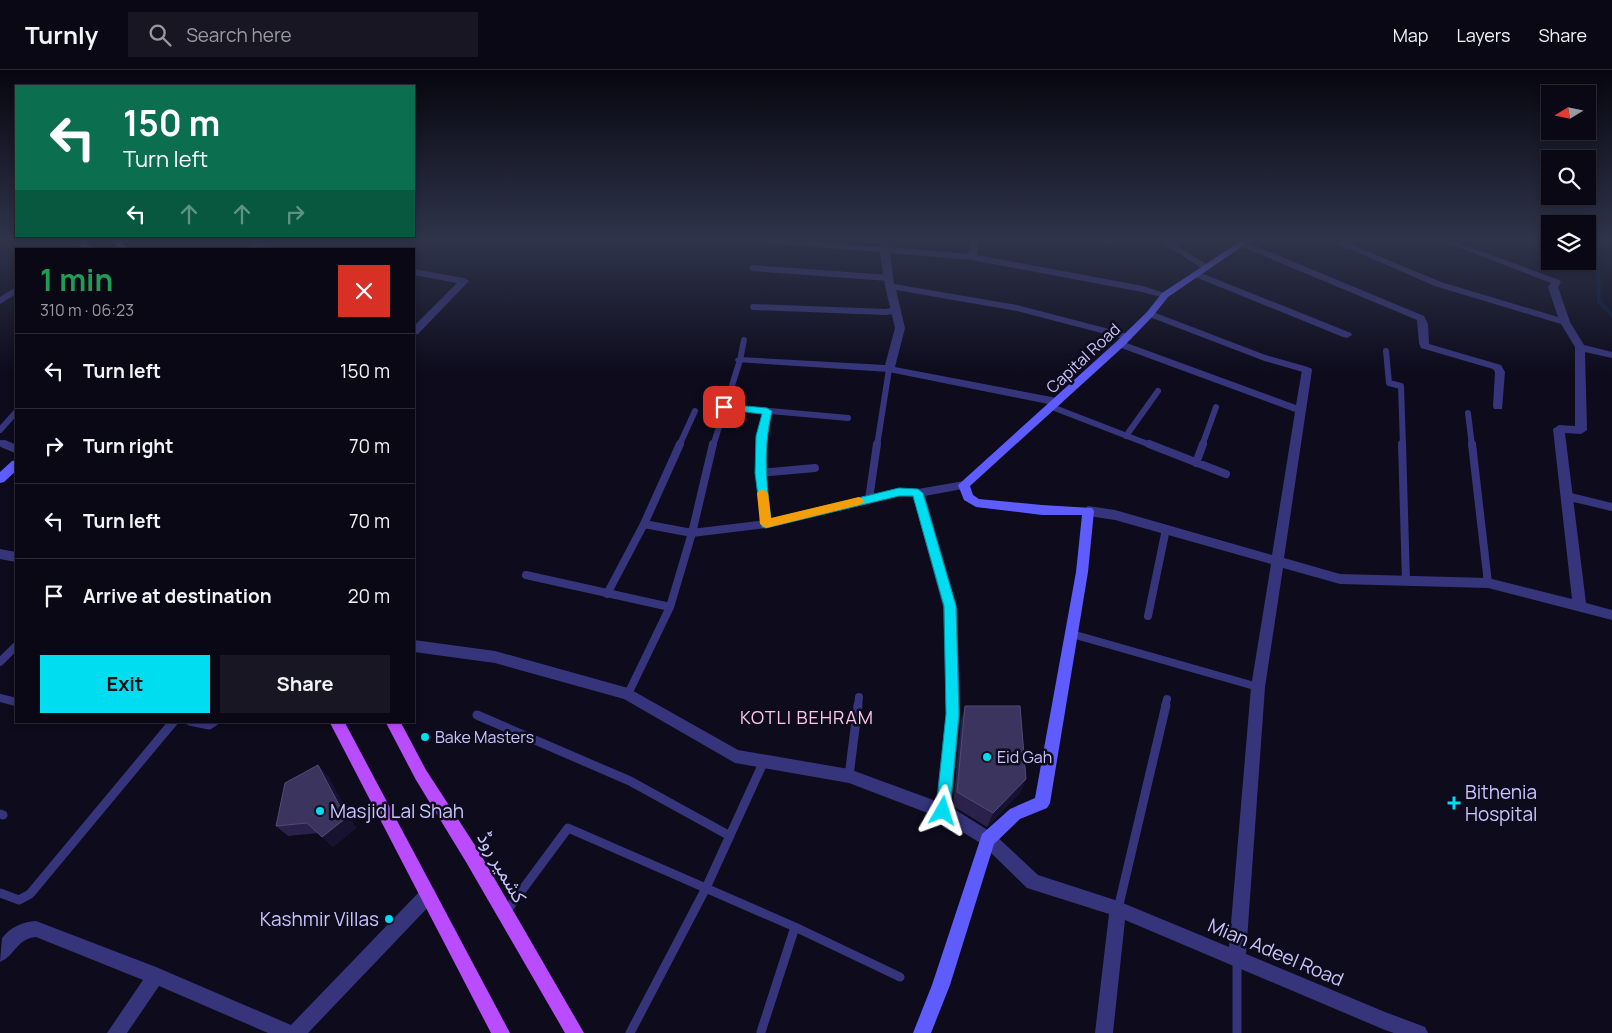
<!DOCTYPE html>
<html lang="en">
<head>
<meta charset="utf-8">
<style>
	:root { --surface:#0a0815; --page:#181622; --text:#f1f3f6; --muted:#999aa0; --line:#2a2934; --accent:#00dcf0 }
	body { margin:0; font-family:Manrope,"Noto Sans Arabic",sans-serif; background:var(--page); color:var(--text); height:100vh; display:flex; flex-direction:column; font-size:19px; white-space:nowrap }
	* { box-sizing:border-box; margin:0 }
	p { font-size:16px; color:var(--muted) }
	.icon { flex:none; width:28px; height:28px; fill:none; stroke:currentColor; stroke-width:2; stroke-linecap:round; stroke-linejoin:round }
	.map { position:relative; flex:1; overflow:hidden }
	.drawer { position:absolute; left:15px; top:178px; width:400px; height:475px; display:flex; flex-direction:column; background:var(--surface); border-radius:0px; box-shadow:0 2px 8px #0003,0 0 0 1px var(--line) }
	.drawer>* { flex:none }
	.hud { position:absolute; left:15px; top:15px; width:400px; height:152px; border-radius:0px; box-shadow:0 2px 8px #0003,0 0 0 1px var(--line); background:#0b6e4f; color:#fff; overflow:hidden }
	.needle { width:32px; rotate:260deg }
	.controls { position:absolute; left:1541px; top:15px; display:grid; gap:10px }
	.controls a { display:grid; place-items:center; width:55px; height:55px; border-radius:0px; background:var(--surface); box-shadow:0 2px 8px #0003,0 0 0 1px var(--line); font-size:25px }
	.pin { position:absolute; display:grid; place-items:center; width:42px; height:42px; color:#fff; margin:-21px; border-radius:10px; box-shadow:0 2px 8px #0006 }
	.me { position:absolute; width:55px; margin:-28px; rotate:6deg; stroke-linejoin:round; filter:drop-shadow(0 0 4px #0008) }
	.turn { display:flex; align-items:center; gap:18px; height:105px; padding:0 25px; font-size:22px }
	.turn .icon { width:65px; height:65px; stroke-width:2.5 }
	.turn b { display:block; font-size:35px; line-height:42px }
	.lanes { display:flex; align-items:center; height:48px; padding:0 25px; background:#0003; justify-content:center; gap:25px; direction:ltr }
	.lanes .off { opacity:.35 }
	.round { display:grid; place-items:center; flex:none; width:52px; height:52px; border-radius:0px; background:var(--page) }
	.head { display:flex; align-items:center; justify-content:space-between; height:85px; padding:0 25px }
	h1 { font-size:30px; font-weight:700; line-height:38px; color:#1e9e55 }
	.primary-button { display:flex; gap:10px; margin-top:auto; padding:10px 25px }
	.primary-button a { flex:1; height:58px; border-radius:0px; background:var(--accent); color:#111; font-size:20px; font-weight:700; line-height:58px; text-align:center }
	.primary-button a+a { background:var(--page); color:var(--text) }
	ul { padding:0; list-style:none }
	li { display:flex; align-items:center; gap:15px; height:75px; padding:0 25px; border-top:1px solid var(--line) }
	li div { flex:1 }
	li b { display:block; font-size:19px }
	li em { font-style:normal }
	header { display:flex; align-items:center; gap:30px; box-sizing:border-box; height:70px; padding:0 25px; background:var(--surface); border-bottom:1px solid var(--line) }
	header strong { font-size:24px }
	nav { display:flex; gap:28px; margin-inline-start:auto; font-size:18px }
	.search { width:350px; height:45px; background:var(--page); display:flex; align-items:center; gap:12px; box-sizing:border-box; padding:0 18px; border-radius:0px; color:var(--muted); font-size:19px }
	.map>svg:first-child { display:block }
	.lines { fill:none; stroke-linecap:round; stroke-linejoin:round }
	.stream { stroke:#071a38; stroke-width:4 }
	.lane-far2 { stroke:#36357c; stroke-width:6 }
	.lane-far1 { stroke:#36357c; stroke-width:8 }
	.lane { stroke:#36357c; stroke-width:9 }
	.street { fill:#36357c; fill-rule:evenodd }
	.secondary { fill:#5e5cff; fill-rule:evenodd }
	.primary { fill:#ba4cff; fill-rule:evenodd }
	.wall { fill:#2a224b }
	.shaded-wall { fill:#171230 }
	.building { fill:#3b345e; stroke:#524a77 }
	.route { fill:#00dcf0; stroke:#008f9c }
	.slow { fill:#f59e0b }
	.poi-dot { fill:#00dcf0; stroke:#0d0b1c; stroke-width:2 }
	.labels { text-anchor:middle; stroke-width:5; stroke-linejoin:round; paint-order:stroke }
	.street-label { font-size:16px; fill:#cbc5ff; stroke:#0d0b1c }
	.poi-label { font-size:16px; fill:#cbc5ff; stroke:#0d0b1c; text-anchor:start }
	.neighbourhood-label { font-size:18px; letter-spacing:1px; fill:#ffc7ec; stroke:#0d0b1c }
	.near-poi-label { font-size:19px; fill:#cbc5ff; stroke:#0d0b1c; text-anchor:start }
	.near-street-label { font-size:19px; fill:#cbc5ff; stroke:#0d0b1c }
</style>
</head>
<body>
<header>
<strong>Turnly</strong>
<div class="search"><svg class="icon" aria-label="search" viewBox="0 0 24 24"><circle cx="10" cy="10" r="6"/><path d="M15 15l6 6"/></svg>Search here</div>
<nav><a>Map</a><a>Layers</a><a>Share</a></nav>
</header>
<div class="map">
<svg width="1612" height="963" viewBox="0 0 1612 963">
	<rect width="100%" height="100%" fill="#0d0b1c"/>
	<g class="lines">
		<!-- stream -->
		<path class="stream" d="M1612 172 1598 174 1599 232 1612 245"/>
		<!-- lane-far2 -->
		<path class="lane-far2" d="M0 171 5 169
			M753 198 889 208
			M753 237 886 242 896 240
			M1150 244 1265 288 1307 300
			M1386 281 1389 313 1401 316 1403 376
			M725 337 848 348
			M1052 337 1153 376
			M1468 343 1472 376
			M0 360 16 342
			M1126 366 1158 321
			M0 373 7 376
			M679 376 695 341
			M713 376 740 290 744 270
			M762 376 767 341
			M877 376 889 299
			M1202 376 1216 337"/>
		<!-- lane-far1 -->
		<path class="lane-far1" d="M4 374 16 379
			M762 374 761 411 766 454
			M1149 374 1226 404
			M1402 374 1406 511
			M1472 374 1488 513
			M1196 393 1203 374
			M760 403 815 398
			M1566 426 1612 437
			M869 429 877 374
			M644 454 692 463 766 454 899 422 918 423
			M526 505 670 537
			M607 524 644 454 680 374
			M1148 546 1166 459
			M1072 564 1258 617
			M0 592 16 576
			M628 624 670 537 692 463 713 374
			M0 628 16 632
			M858 636 859 627
			M1165 636 1167 629"/>
		<!-- lane -->
		<path class="lane" d="M477 645 630 711 730 766
			M190 651 209 655 215 651
			M849 706 858 635
			M0 744 3 745
			M0 823 19 830 30 824 174 651
			M1118 839 1166 635
			M505 843 568 758 795 857 900 907
			M1237 889V963
			M761 962 795 857
			M630 963 706 818 764 691"/>
		<!-- street -->
		<path class="street" d="M749 169H780L880 177 879 169H887L889 177 968 184 972 169H980L977 185 1143 216 1170 225 1165 228 1142 222 972 190 890 183 894 214 1017 235 1132 265V269L1128 270 1017 241 896 220 905 258 895 297 1062 329 1063 332 1058 336 889 302 736 292 735 290 736 288 740 287 885 295 895 258 885 216 880 182 753 172Z
			M1095 169H1106L1112 172 1107 175Z
			M1156 169H1166L1211 197 1206 200 1203 199Z
			M1327 169H1338L1441 212 1558 247 1548 217 1551 213 1437 169H1448L1559 210 1561 212 1558 217 1570 252 1584 275 1612 282V288L1585 282 1587 360 1581 364 1565 363 1586 533 1612 540V550L1488 518 1340 514 1283 498 1265 617 1246 884 1385 942 1425 957 1428 963H1394L1385 960 1125 850 1113 963H1095L1109 844 1027 818 982 774 938 747 849 713 735 693 624 629 495 593 414 582V570L495 581 628 618 738 680 849 699 936 731 946 644 943 537 912 423 918 419 964 411 968 412 970 415 968 418 925 426 957 537 960 644 951 737 994 764 1038 805 1118 831 1229 877 1251 617 1271 494 1115 450 1088 446 1082 441 1088 436 1115 440 1272 485 1295 342 1116 276V272H1124L1296 335 1302 300 1303 298H1311L1312 300 1284 488 1340 504 1488 508 1572 529 1553 359 1559 355 1575 356V277L1561 254 1435 216Z
			M1241 170 1424 246 1428 254 1429 274 1501 295 1505 302 1502 339H1494L1493 336 1495 302 1493 299 1421 278 1419 273 1417 250 1238 175 1236 173Z
			M254 172 280 179 251 177 249 175Z
			M414 199 464 208 469 211 418 264 414 265V256L457 213 414 205Z
			M1196 201 1351 263 1352 265 1347 268 1343 267 1193 206V202Z
			M16 217V224L0 234V227Z
			M0 479 16 482V492L0 489Z
			M428 817 434 819 436 825 434 831 308 963H268L159 916 127 963H107L143 910 36 867C16 869 16 885 0 892L2 868C11 857 22 852 36 851L156 897 291 955 422 819Z"/>
		<!-- secondary -->
		<path class="secondary" d="M1244 169H1253L1168 227 1153 246 1124 276 970 416 973 425 979 429 1042 435 1092 438 1094 441 1088 502 1050 733 1047 738 1020 749 994 774 950 915 931 963H913L932 915 982 764 1010 739 1035 728 1076 502 1082 445H1042L976 437 964 430 958 415 1116 272 1147 242 1162 223Z
			M16 390V401L4 412 0 413V402L12 391Z"/>
		<!-- primary -->
		<path class="primary" d="M77 169H85L91 179H82Z
			M113 169H121L127 179H118Z
			M329 651H344L510 963H491Z
			M385 651H400L426 700 478 780 584 963H565L466 792 416 710Z"/>
	</g>
	<!-- wall -->
	<path class="wall" d="M965 636 1026 709 1020 723 987 757 953 736 961 651Z
		M328 706 356 758 333 777 318 763 288 766 276 756Z"/>
	<!-- shaded-wall -->
	<path class="shaded-wall" d="M318 695 328 706 356 758 333 777 322 767Z
		M1026 709 1020 723 987 757 993 743Z"/>
	<!-- building -->
	<path class="building" d="M965 636H1020L1026 709 993 743 957 722Z
		M318 695 346 748 322 767 307 753 276 756 285 713Z"/>
	<!-- sky -->
	<linearGradient id="sky" x2="0" y2="1"><stop stop-color="#07060f"/><stop offset="0.56" stop-color="#2f344b"/><stop offset="1" stop-color="#2f344b" stop-opacity="0"/></linearGradient>
	<rect width="1612" height="303" fill="url(#sky)"/>
	<!-- route -->
	<path class="route" d="M724 334 767 338 772 341C763 380 766 410 771 449L899 418 918 419 923 423 956 536 959 644 950 741 948 745 943 747 938 745 936 741 946 644 944 536 913 426H899L766 458 762 457 755 403 756 366 762 344 721 339V335Z"/>
	<!-- slow -->
	<path class="slow" d="M762 419 768 423 771 448 859 427 865 431 859 435 766 458 760 454 757 423Z"/>
	<!-- markers -->
	<g class="poi-dot">
		<circle cx="425" cy="667" r="5"/>
		<circle cx="987" cy="687" r="5"/>
		<path d="M1451.5 725.5h5v5h5v5h-5v5h-5v-5h-5v-5h5z"/>
		<circle cx="320" cy="741" r="5"/>
		<circle cx="389" cy="849" r="5"/>
	</g>
	<g class="labels">
		<!-- street labels -->
		<g class="street-label">
			<text transform="translate(1083 288) rotate(-43)" y="6">Capital Road</text>
		</g>
		<!-- poi labels -->
		<g class="poi-label">
			<text x="435" y="673">Bake Masters</text>
			<text x="997" y="693">Eid Gah</text>
		</g>
		<!-- neighbourhood labels -->
		<g class="neighbourhood-label">
			<text x="807" y="654">KOTLI BEHRAM</text>
		</g>
		<!-- near-poi labels -->
		<g class="near-poi-label">
			<text x="1465" y="729">Bithenia<tspan x="1465" dy="22">Hospital</tspan></text>
			<text x="330" y="748">Masjid Lal Shah</text>
			<text x="379" y="856" text-anchor="end">Kashmir Villas</text>
		</g>
		<!-- near-street labels -->
		<g class="near-street-label">
			<text transform="translate(502 797) rotate(60)" y="7">کشمیر روڈ</text>
			<text transform="translate(1276 882) rotate(23)" y="7">Mian Adeel Road</text>
		</g>
	</g>
</svg>
<div class="controls">
<a><svg class="needle" viewBox="-14 -14 28 28"><path d="M0-13l5 13h-10z" fill="#e53935"/><path d="M0 13l5-13h-10z" fill="#999aa0"/></svg></a>
<a><svg class="icon" aria-label="search" viewBox="0 0 24 24"><circle cx="10" cy="10" r="6"/><path d="M15 15l6 6"/></svg></a>
<a><svg class="icon" aria-label="layers" viewBox="0 0 24 24"><path d="M12 4l9 5-9 5-9-5zM3 14l9 5 9-5"/></svg></a>
</div>
<div class="pin" style="left:724px;top:337px;background:#d93025"><svg class="icon" aria-label="arrive" viewBox="0 0 24 24"><path d="M6 21V4h12l-3 4 3 4H6"/></svg></div>
<svg class="me" style="left:943px;top:741px" viewBox="-20 -20 40 40"><path d="M0-17L14 15 0 8-14 15z" fill="#00dcf0" stroke="#fff" stroke-width="4"/></svg>
<div class="hud">
<div class="turn"><svg class="icon" aria-label="left" viewBox="0 0 24 24"><path d="M17 20v-9H6M10 6l-5 5 5 5"/></svg><div><b>150 m</b>Turn left</div></div>
<div class="lanes"><svg class="icon" aria-label="left" viewBox="0 0 24 24"><path d="M17 20v-9H6M10 6l-5 5 5 5"/></svg><svg class="icon off" aria-label="ahead" viewBox="0 0 24 24"><path d="M12 20V5M6 11l6-6 6 6"/></svg><svg class="icon off" aria-label="ahead" viewBox="0 0 24 24"><path d="M12 20V5M6 11l6-6 6 6"/></svg><svg class="icon off" aria-label="right" viewBox="0 0 24 24"><path d="M7 20v-9h11M14 6l5 5-5 5"/></svg></div>
</div>
<section class="drawer">
<div class="head"><div><h1>1 min</h1><p>310 m · 06:23</p></div><a class="round" style="background:#d93025;color:#fff"><svg class="icon" aria-label="close" viewBox="0 0 24 24"><path d="M6 6l12 12M18 6L6 18"/></svg></a></div>
<ul>
<li><svg class="icon" aria-label="left" viewBox="0 0 24 24"><path d="M17 20v-9H6M10 6l-5 5 5 5"/></svg><div><b>Turn left</b></div><em>150 m</em></li>
<li><svg class="icon" aria-label="right" viewBox="0 0 24 24"><path d="M7 20v-9h11M14 6l5 5-5 5"/></svg><div><b>Turn right</b></div><em>70 m</em></li>
<li><svg class="icon" aria-label="left" viewBox="0 0 24 24"><path d="M17 20v-9H6M10 6l-5 5 5 5"/></svg><div><b>Turn left</b></div><em>70 m</em></li>
<li><svg class="icon" aria-label="arrive" viewBox="0 0 24 24"><path d="M6 21V4h12l-3 4 3 4H6"/></svg><div><b>Arrive at destination</b></div><em>20 m</em></li>
</ul>
<div class="primary-button"><a>Exit</a><a>Share</a></div>
</section>
</div>
</body>
</html>
